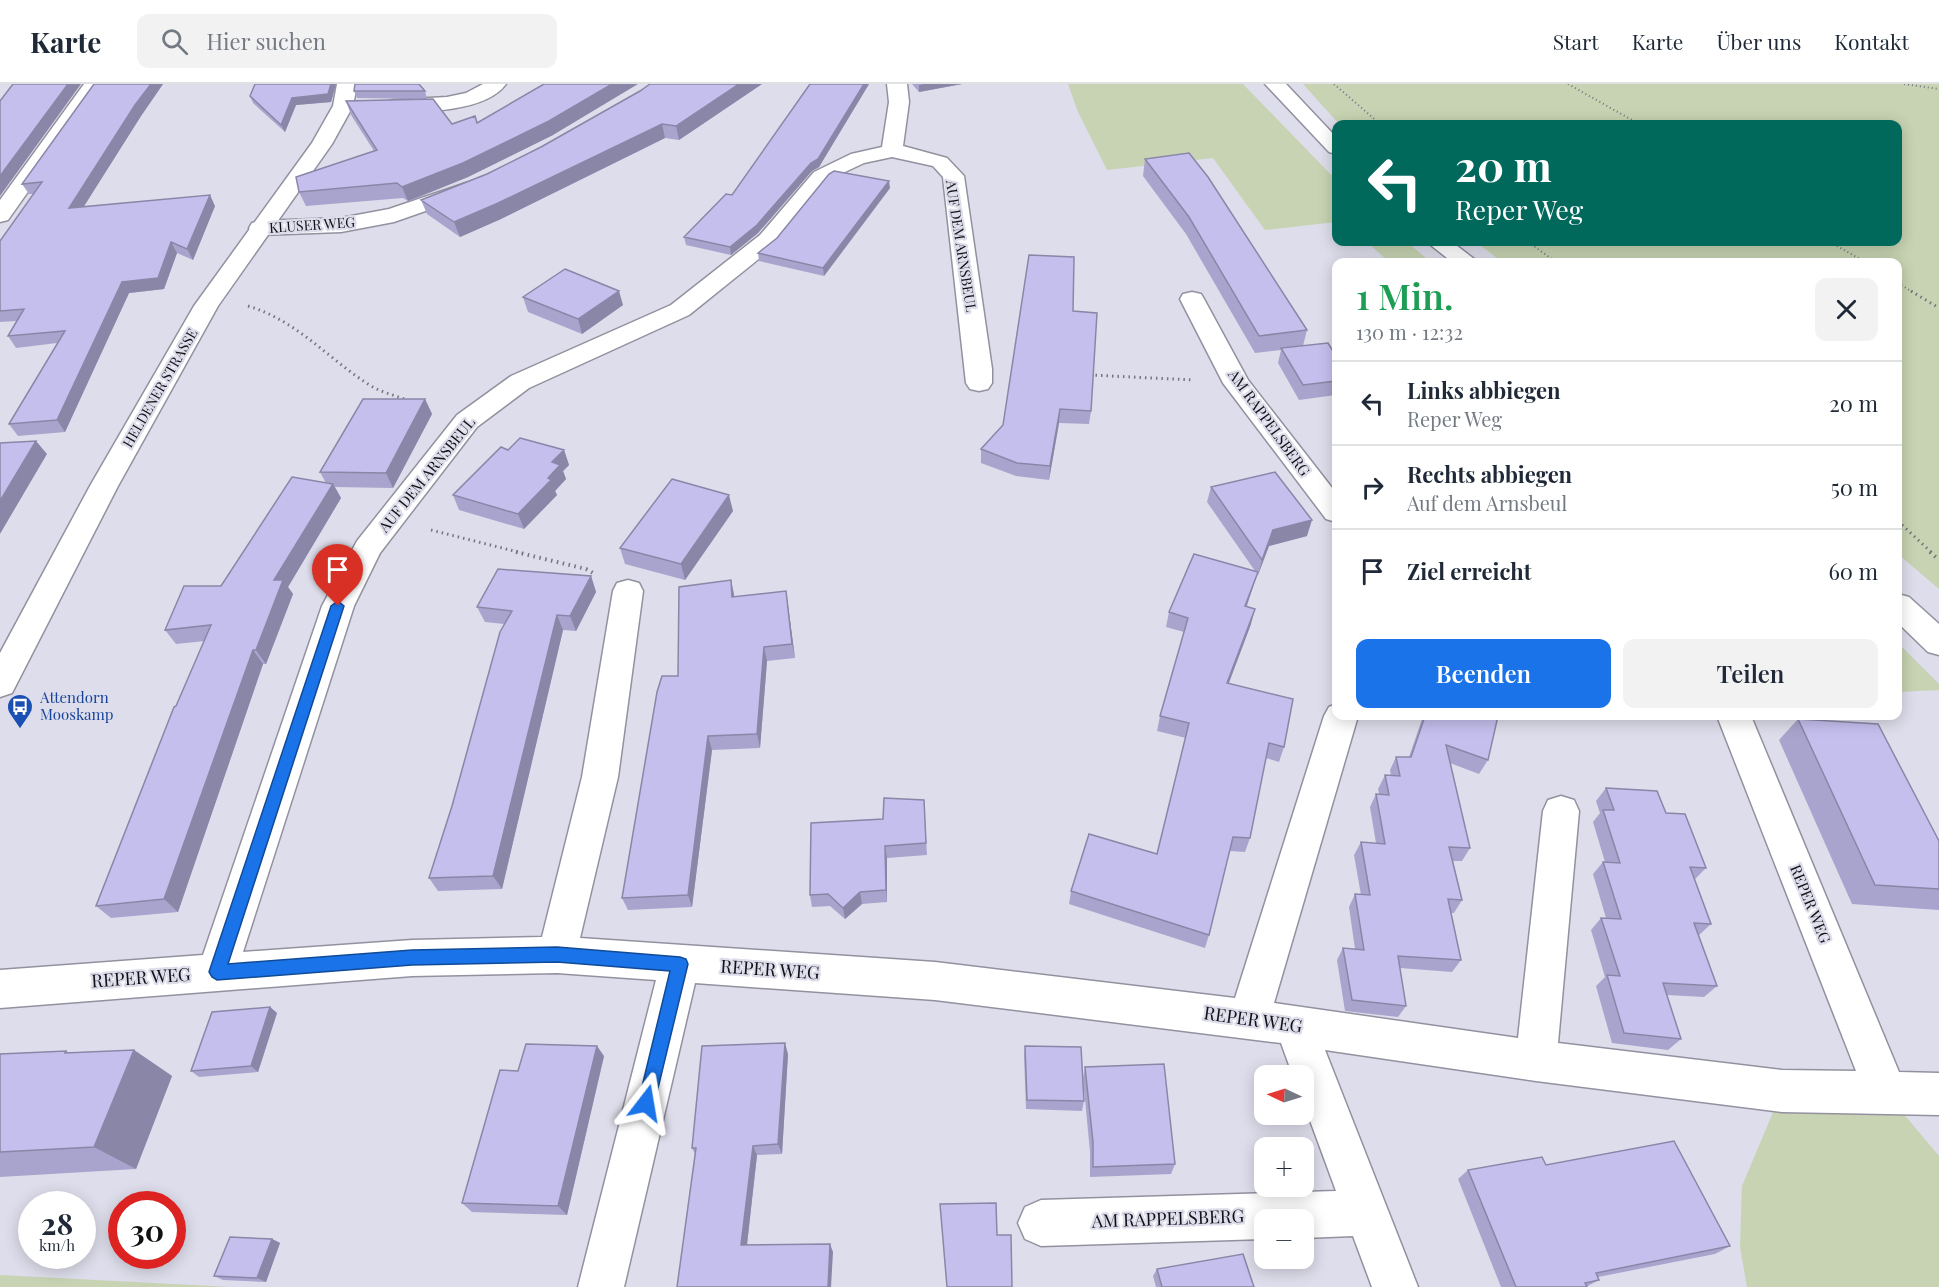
<!DOCTYPE html>
<html lang="de">
<head>
<meta charset="utf-8">
<style>
	:root { --surface:#fff; --page:#f2f2f3; --text:#1f2937; --muted:#747a83; --line:#e0e1e3; --accent:#1a73e8 }
	body { margin:0; font-family:"Playfair Display",serif; background:var(--page); color:var(--text); height:100vh; display:flex; flex-direction:column; font-size:22px; white-space:nowrap }
	* { box-sizing:border-box; margin:0 }
	p { font-size:20px; color:var(--muted) }
	.icon { flex:none; width:33px; height:33px; fill:none; stroke:currentColor; stroke-width:2; stroke-linecap:round; stroke-linejoin:round }
	.map { position:relative; flex:1; overflow:hidden }
	.drawer { position:absolute; left:1332px; top:174px; width:570px; height:462px; display:flex; flex-direction:column; background:var(--surface); border-radius:12px; box-shadow:0 3px 15px #0003 }
	.drawer>* { flex:none }
	.hud { position:absolute; left:1332px; top:36px; width:570px; height:126px; border-radius:12px; box-shadow:0 3px 15px #0003; background:#00695c; color:#fff; overflow:hidden }
	.needle { width:39px; rotate:274deg }
	.controls { position:absolute; left:1254px; top:981px; display:grid; gap:12px }
	.controls a { display:grid; place-items:center; width:60px; height:60px; border-radius:12px; background:var(--surface); box-shadow:0 3px 15px #0003; font-size:30px }
	.speed { position:absolute; left:18px; top:1107px; display:flex; gap:12px; font-size:30px; font-weight:700; text-align:center }
	.speed>* { display:grid; place-content:center; width:78px; height:78px; border-radius:50%; background:var(--surface); box-shadow:0 3px 15px #0003; line-height:1 }
	.speed small { font-size:15px; font-weight:400 }
	.speed .limit { border:9px solid #d22; background:#fff; color:#111 }
	.pin { position:absolute; display:grid; place-items:center; width:51px; height:51px; color:#fff; margin:-62px -26px; border-radius:50% 50% 50% 0; rotate:-45deg; box-shadow:0 0 6px #0007 }
	.pin .icon { rotate:45deg }
	.me { position:absolute; width:66px; margin:-33px; rotate:14deg; stroke-linejoin:round; filter:drop-shadow(0 0 4px #0008) }
	.turn { display:flex; align-items:center; gap:21px; height:126px; padding:0 24px; font-size:27px }
	.turn .icon { width:78px; height:78px; stroke-width:2.5 }
	.turn b { display:block; font-size:42px; line-height:51px }
	.round { display:grid; place-items:center; flex:none; width:63px; height:63px; border-radius:12px; background:var(--page) }
	.summary { display:flex; align-items:center; justify-content:space-between; height:102px; padding:0 24px }
	h1 { font-size:36px; font-weight:600; line-height:45px; color:#1e9e55 }
	.action { display:flex; gap:12px; margin-top:auto; padding:12px 24px }
	.action a { flex:1; height:69px; border-radius:12px; background:var(--accent); color:#fff; font-size:24px; font-weight:600; line-height:69px; text-align:center }
	.action a+a { background:var(--page); color:var(--text) }
	ul { padding:0; list-style:none }
	li { display:flex; align-items:center; gap:18px; height:84px; padding:0 24px; border-top:2px solid var(--line) }
	li div { flex:1 }
	li b { display:block; font-size:22px }
	li em { font-style:normal }
	header { display:flex; align-items:center; gap:36px; box-sizing:border-box; height:84px; padding:0 30px; background:var(--surface); border-bottom:2px solid var(--line) }
	header strong { font-size:28px }
	nav { display:flex; gap:33px; margin-inline-start:auto; font-size:21px }
	.search { width:420px; height:54px; background:var(--page); display:flex; align-items:center; gap:15px; box-sizing:border-box; padding:0 21px; border-radius:12px; color:var(--muted); font-size:22px }
	.map>svg:first-child { display:block }
	.green { fill:#c7d3b2 }
	.lines { fill:none; stroke-linecap:round; stroke-linejoin:round }
	.minor-casing { stroke:#93919f; stroke-width:3 }
	.major-casing { stroke:#93919f; stroke-width:3 }
	.path-far2 { stroke:#76757f; stroke-width:2; stroke-dasharray:1 3; stroke-linecap:butt }
	.path-far1 { stroke:#76757f; stroke-width:3; stroke-dasharray:1.5 4; stroke-linecap:butt }
	.path { stroke:#76757f; stroke-width:4; stroke-dasharray:1.5 4.5; stroke-linecap:butt }
	.minor { fill:#fff; fill-rule:evenodd }
	.major { fill:#fff; fill-rule:evenodd }
	.wall { fill:#a9a4cd }
	.shaded-wall { fill:#8a86a7 }
	.building { fill:#c5bfee; stroke:#8a86a7; stroke-width:1.5 }
	.route { fill:#1a73e8; stroke:#114b97; stroke-width:1.5 }
	.labels { text-anchor:middle; stroke-width:4.5; stroke-linejoin:round; paint-order:stroke }
	.far-street-label { font-size:14px; fill:#101015; stroke:#deddeb }
	.street-label { font-size:15px; fill:#101015; stroke:#deddeb }
	.transit-label { font-size:15px; fill:#164399; stroke:#deddeb; text-anchor:start }
	.near-street-label { font-size:18px; fill:#101015; stroke:#deddeb }
</style>
</head>
<body>
<header>
<strong>Karte</strong>
<div class="search"><svg class="icon" aria-label="search" viewBox="0 0 24 24"><circle cx="10" cy="10" r="6"/><path d="M15 15l6 6"/></svg>Hier suchen</div>
<nav><a>Start</a><a>Karte</a><a>Über uns</a><a>Kontakt</a></nav>
</header>
<div class="map">
<svg width="1939" height="1203" viewBox="0 0 1939 1203">
	<rect width="100%" height="100%" fill="#deddeb"/>
	<!-- green -->
	<path class="green" d="M1068 0H1243L1336 96V138L1265 146 1213 74 1107 86 1078 28Z
		M1303 0H1939V505L1898 470V178H1502L1476 158H1898V40H1339Z
		M1367 158H1407L1431 178H1389Z
		M1898 559 1939 600V606L1898 608Z
		M1782 1007 1886 1009 1939 1072V1203H1747L1740 1163 1742 1102Z
		M0 1191 230 1203H0Z"/>
	<g class="lines">
		<defs>
			<path id="minor" d="M84 0H104L8 136 0 138V116Z
				M483 0H506C486 28 423 28 393 28L386 26 383 22 386 18 393 16 447 13 466 9Z
				M887 0H907L909 18 903 62 947 74 964 92 992 285V299L988 305 979 307 970 305 966 299 943 93 933 82 892 73 864 79 828 96 776 161 689 231 529 304 477 343 380 469 354 522 243 868 412 856 542 853 582 693 613 507 617 499 628 496 639 499 643 507 618 693 580 854 935 878 1235 914 1324 632 1329 623 1336 620V632H1358L1274 919 1518 954 1543 727 1548 716 1561 712 1574 716 1579 727 1558 959 1782 986 1856 987 1717 632H1751L1899 988 1939 989V1031L1782 1028 1536 997 1325 966 1418 1203H1372L1353 1152 1304 1154V1136H1264V1155L1041 1162 1025 1155 1018 1139 1025 1123 1041 1116 1336 1107 1304 1020V992H1293L1281 959 935 916 695 899 624 1203H578L656 896 557 889 412 892 0 924V886L203 871 322 522 357 457 457 331 511 292 671 221 760 151 814 88 851 70 882 63 889 18Z
				M466 99 474 100 477 105 474 110 394 138 341 148 260 151 252 149 249 144 252 139 260 137 341 134 389 125Z
				M1192 208 1201 210 1204 215 1248 296 1336 409V438L1326 435 1223 299 1180 215 1183 210Z"/>
			<path id="major" d="M337 0H357L353 22 332 60 218 222 118 402 12 609 0 613V569L90 402 194 222 312 59 333 22Z
				M1265 0H1286L1336 53V70L1329 68Z
				M1427 158H1452L1478 178H1452Z
				M1898 510 1909 513 1939 540V571L1928 568 1898 539Z"/>
		</defs>
		<!-- minor casing -->
		<use href="#minor" class="minor-casing"/>
		<!-- major casing -->
		<use href="#major" class="major-casing"/>
		<!-- path-far2 -->
		<path class="path-far2" d="M1334 0 1380 40
			M1568 0 1639 40
			M1904 0 1939 5
			M1528 158 1556 178
			M1830 158 1865 178
			M1898 199 1914 209"/>
		<!-- path-far1 -->
		<path class="path-far1" d="M1911 207 1939 224
			M248 222C298 237 328 275 371 302 383 309 397 312 410 317
			M1090 291 1194 296
			M1898 437 1932 469
			M431 446 522 469"/>
		<!-- path -->
		<path class="path" d="M516 468 586 485 595 490
			M1930 468 1939 476"/>
		<!-- minor -->
		<use href="#minor" class="minor"/>
		<!-- major -->
		<use href="#major" class="major"/>
	</g>
	<!-- wall -->
	<path class="wall" d="M94 0H163L141 32 83 123 215 122 193 176 177 169 164 205 129 209 65 348 18 352 9 340 57 259 16 264 8 252 17 237 0 238V157L34 110H29L22 100Z
		M255 0H336L331 18 296 21 285 48 253 19 250 12Z
		M762 0 679 56 665 54 501 135 460 153 427 130 421 116Z
		M810 0H869L819 83 812 87 758 149 731 171 686 161 684 153 732 111Z
		M912 0H962L919 8Z
		M354 7H425L427 15 357 14Z
		M346 17 452 40 477 39 553 51 468 93 412 116 408 117 403 114 306 122 299 108 374 67 351 31Z
		M1145 75 1307 246 1303 262 1336 272V311L1299 316 1278 279 1281 266 1255 269 1186 150 1143 92Z
		M890 104 824 192 759 177 758 169Z
		M523 213 623 221 582 250 528 228Z
		M1073 227 1091 327 1089 340 1059 339 1049 396 1016 392 981 379V365L1003 341Z
		M425 315 432 330 393 404 335 403 341 414 288 503 293 510 266 580H263L178 828 111 834 96 822 176 622 205 557 176 560 165 546 221 502 326 399 320 388Z
		M508 366H564L569 381 563 387 566 395 555 407 557 411 524 445 459 426 453 411Z
		M1211 403 1307 452 1269 462 1258 491 1257 490 1247 522 1251 540 1229 599 1284 663 1279 678 1266 674 1250 754 1245 768 1229 767 1209 851 1205 864 1069 820 1071 807 1157 770 1186 654 1157 647 1160 632 1184 548 1166 543 1169 528 1255 487 1207 418Z
		M733 427 685 496 625 480 620 464Z
		M591 492 596 508 576 547 563 546 502 805 438 807 429 794 452 722 504 540 485 538 477 523Z
		M786 507 795 574 767 577 760 664 712 666 692 823 628 826 622 814 678 592 734 510V513Z
		M1423 632H1498L1488 676 1479 690 1450 679 1470 764 1462 777H1453L1462 816 1454 829H1450L1461 876 1452 888 1400 884 1406 922 1398 933 1345 927 1337 876 1343 864 1355 865 1349 823 1355 810 1361 811 1354 771 1361 758 1376 759 1370 723 1376 710H1379L1378 705 1385 691 1391 692 1390 686 1396 673H1409Z
		M1798 635 1939 757V826L1852 820 1779 656Z
		M1606 704 1666 729 1706 784 1694 796 1711 840 1698 852 1717 902 1704 913 1667 911 1681 955 1668 966 1612 959 1596 902 1605 893 1591 846 1601 834H1606L1593 790 1603 778H1605L1593 738 1600 729 1596 717Z
		M924 716 927 771 887 774V818L862 820 845 835 830 822 812 823 810 811 883 735Z
		M270 923 277 929 258 988 199 993 191 987Z
		M1025 962 1084 1017 1082 1027 1026 1025 1024 972Z
		M134 966 172 992 136 1085 0 1093V970L66 967 70 969Z
		M788 970 782 1070 757 1071 747 1161 833 1168 677 1203 695 1070 692 1064Z
		M604 972 567 1131 472 1128 462 1119Z
		M1085 983 1175 1080 1171 1090 1090 1093V1068L1083 994Z
		M1546 1081 1730 1162 1715 1170 1598 1193 1599 1196 1586 1203H1501L1458 1095 1468 1086Z
		M272 1155 280 1159 266 1198 223 1196 214 1192Z
		M1157 1185 1254 1203H1156L1153 1192Z"/>
	<!-- shaded-wall -->
	<path class="shaded-wall" d="M68 0H81L0 112V92Z
		M151 0H163L141 32 76 135 69 124 135 21Z
		M331 0H336L331 18 296 21 285 48 281 41 292 14Z
		M612 0H638L553 51 468 93 408 117 402 103Z
		M739 0H762L679 56 676 42Z
		M864 0H869L819 83 812 87 758 149 731 171 730 163Z
		M924 0H962L919 8V1Z
		M662 40 665 54 501 135 460 153 454 138Z
		M889 97 890 104 824 192 823 184Z
		M210 111 215 122 193 176 187 165Z
		M171 158 177 169 164 205 129 209 65 348 57 336 122 198Z
		M619 207 623 221 582 250 578 235Z
		M425 315 432 330 393 404 386 389Z
		M1060 325 1059 339 1049 396 1050 382Z
		M36 357 47 370 0 450V417Z
		M564 366 569 381 563 387 566 395 555 407 557 411 524 445 518 430 548 394 552 378Z
		M333 400 341 414 288 503 293 510 266 580 256 566 274 496Z
		M729 411 733 427 685 496 681 480Z
		M1312 436 1307 452 1269 462 1258 491 1262 476 1273 446Z
		M1258 488 1253 503 1241 537 1245 522Z
		M591 492 596 508 576 547 570 532Z
		M731 496 734 510 735 527 732 513Z
		M786 507 788 521 795 574 792 560Z
		M1255 525 1251 540 1223 614 1227 599Z
		M557 531 563 546 502 805 493 792Z
		M764 563 767 577 760 664 757 650Z
		M253 566 263 580 178 828 164 815Z
		M708 652 712 666 692 823 688 811Z
		M885 762 887 774V818L886 806Z
		M860 808 862 820 845 835 843 824Z
		M270 923 277 929 258 988 251 982Z
		M785 959 788 970 782 1070 778 1060Z
		M597 962 604 972 567 1131 558 1122Z
		M134 966 172 992 136 1085 94 1063Z
		M753 1062 757 1071 746 1169 741 1161Z
		M272 1155 280 1159 266 1198 257 1194Z
		M830 1160 833 1168 831 1203H828Z"/>
	<!-- building -->
	<path class="building" d="M13 0H68L0 92V17Z
		M94 0H151L135 21 69 124 210 111 187 165 171 158 158 194 122 198 57 336 9 340 65 247 8 252 24 225 0 227V157L42 98 22 100Z
		M255 0H331L328 10 292 14 281 41 250 12Z
		M355 0H419L425 7H354Z
		M544 0H612L549 37 463 79 407 101 402 103 397 99 299 108 296 93 377 66 346 17 433 15 452 40 475 32 477 39Z
		M650 0H739L676 42 662 40 496 120 454 138 421 116 487 90 541 63 640 7Z
		M810 0H864L818 75 811 79 757 141 730 163 684 153 726 110 732 111Z
		M1189 69 1208 93 1307 246 1259 252 1189 133 1145 75Z
		M834 87 889 97 823 184 758 169 777 154 829 90Z
		M1029 171 1074 173 1073 227 1097 229 1091 327 1060 325 1050 382 1017 379 981 365 1003 341Z
		M565 185 619 207 578 235 523 213Z
		M1328 259 1336 272V297L1303 301 1281 264Z
		M363 315H425L386 389 320 388Z
		M520 354 564 366 552 378 560 381 548 394 551 396 518 430 453 411 501 363 508 366Z
		M36 357 0 417V359Z
		M1275 388 1312 436 1273 446 1262 476 1211 403Z
		M292 393 333 400 274 496H283L256 566H253L164 815 96 822 174 623 176 622 211 541 165 546 184 502H221Z
		M672 395 729 411 681 480 620 464Z
		M1194 470 1258 488 1245 522 1255 525 1227 599 1293 615 1284 663 1269 659 1250 754 1233 753 1209 851 1071 807 1089 750 1157 770 1189 639 1160 632 1188 534 1169 528Z
		M498 485 591 492 570 532 557 531 493 792 429 794 452 722 500 548 512 527 477 523Z
		M731 496 732 513 786 507 792 560 764 563 757 650 708 652 688 811 622 814 657 608 662 592H678L679 503Z
		M1425 632H1498L1488 676 1446 661 1470 764 1449 763 1462 816 1448 815 1461 876 1398 872 1406 922 1352 916 1343 864 1364 866 1355 810 1370 811 1361 758 1385 760 1376 710 1389 711 1385 691 1400 692 1396 673H1411Z
		M1798 635 1878 640 1939 757V805L1875 801Z
		M1606 704 1657 707 1666 729 1685 730 1706 784 1690 783 1711 840 1694 839 1717 902 1663 899 1681 955 1624 949 1607 891 1620 892 1601 834 1621 835 1603 778 1620 779 1603 726H1614Z
		M884 714 924 716 926 759 885 762 886 806 860 808 843 824 828 810 810 811 811 739 883 735Z
		M270 923 251 982 191 987 212 928Z
		M785 959 778 1060 753 1062 741 1161 830 1160 828 1203H677L696 1064H692L702 962Z
		M526 960 597 962 558 1122 462 1119 500 986 518 987Z
		M1025 962 1081 963 1084 1017 1027 1016Z
		M134 966 94 1063 0 1068V970L66 967 65 969Z
		M1164 980 1175 1080 1093 1083V1058L1085 983Z
		M1674 1057 1730 1162 1596 1189 1599 1196 1585 1199 1587 1203H1516L1468 1086 1542 1073 1546 1081Z
		M996 1119 997 1151H1011L1012 1203H947L940 1120Z
		M230 1153 272 1155 257 1194 214 1192Z
		M1243 1170 1254 1203H1162L1157 1185Z"/>
	<!-- route -->
	<path class="route" d="M338 517 344 522 228 880 412 866 557 863 680 873 686 875 688 880 653 1025 646 1027 640 1025 638 1019 670 887 557 878 412 881 217 896 212 893 209 888 331 522Z"/>
	<!-- icons -->
	<defs>
		<symbol id="bus-pin" viewBox="-11 -11 22 30"><path d="M0 17L-7.5 6A9.5 9.5 0 1 1 7.5 6Z" fill="#1a4fb4" stroke="#deddeb"/><path d="M-5-6H5V4H4V6H2V4H-2V6H-4V4H-5ZM-3.5-4V0h7V-4ZM-3.5 1.2v1.5H-2V1.2ZM2 1.2v1.5H3.5V1.2Z" fill="#fff"/></symbol>
	</defs>
	<g fill-rule="evenodd">
		<use href="#bus-pin" x="5" y="608" width="30" height="40"/>
	</g>
	<g class="labels">
		<!-- far-street labels -->
		<g class="far-street-label">
			<text transform="translate(312 141) rotate(-4)" y="5">KLUSER WEG</text>
			<text transform="translate(961 162) rotate(81)" y="5">AUF DEM ARNSBEUL</text>
			<text transform="translate(160 304) rotate(-60)" y="5">HELDENER STRASSE</text>
		</g>
		<!-- street labels -->
		<g class="street-label">
			<text transform="translate(1269 339) rotate(54)" y="5">AM RAPPELSBERG</text>
			<text transform="translate(427 391) rotate(-51)" y="5">AUF DEM ARNSBEUL</text>
			<text transform="translate(1810 820) rotate(68)" y="5">REPER WEG</text>
		</g>
		<!-- transit labels -->
		<g class="transit-label">
			<text x="40" y="619">Attendorn<tspan x="40" dy="17">Mooskamp</tspan></text>
		</g>
		<!-- near-street labels -->
		<g class="near-street-label">
			<text transform="translate(770 886) rotate(4)" y="6">REPER WEG</text>
			<text transform="translate(141 894) rotate(-4)" y="6">REPER WEG</text>
			<text transform="translate(1253 936) rotate(8)" y="6">REPER WEG</text>
			<text transform="translate(1168 1135) rotate(-2)" y="6">AM RAPPELSBERG</text>
		</g>
	</g>
</svg>
<div class="controls">
<a><svg class="needle" viewBox="-14 -14 28 28"><path d="M0-13l5 13h-10z" fill="#e53935"/><path d="M0 13l5-13h-10z" fill="#747a83"/></svg></a>
<a>+</a>
<a>−</a>
</div>
<div class="speed"><div>28<small>km/h</small></div><div class="limit">30</div></div>
<div class="pin" style="left:338px;top:522px;background:#d93025"><svg class="icon" aria-label="arrive" viewBox="0 0 24 24"><path d="M6 21V4h12l-3 4 3 4H6"/></svg></div>
<svg class="me" style="left:646px;top:1019px" viewBox="-20 -20 40 40"><path d="M0-17L14 15 0 8-14 15z" fill="#1a73e8" stroke="#fff" stroke-width="4"/></svg>
<div class="hud">
<div class="turn"><svg class="icon" aria-label="left" viewBox="0 0 24 24"><path d="M17 20v-9H6M10 6l-5 5 5 5"/></svg><div><b>20 m</b>Reper Weg</div></div>
</div>
<section class="drawer">
<div class="summary"><div><h1>1 Min.</h1><p>130 m · 12:32</p></div><a class="round"><svg class="icon" aria-label="close" viewBox="0 0 24 24"><path d="M6 6l12 12M18 6L6 18"/></svg></a></div>
<ul>
<li><svg class="icon" aria-label="left" viewBox="0 0 24 24"><path d="M17 20v-9H6M10 6l-5 5 5 5"/></svg><div><b>Links abbiegen</b><p>Reper Weg</p></div><em>20 m</em></li>
<li><svg class="icon" aria-label="right" viewBox="0 0 24 24"><path d="M7 20v-9h11M14 6l5 5-5 5"/></svg><div><b>Rechts abbiegen</b><p>Auf dem Arnsbeul</p></div><em>50 m</em></li>
<li><svg class="icon" aria-label="arrive" viewBox="0 0 24 24"><path d="M6 21V4h12l-3 4 3 4H6"/></svg><div><b>Ziel erreicht</b></div><em>60 m</em></li>
</ul>
<div class="action"><a>Beenden</a><a>Teilen</a></div>
</section>
</div>
</body>
</html>
